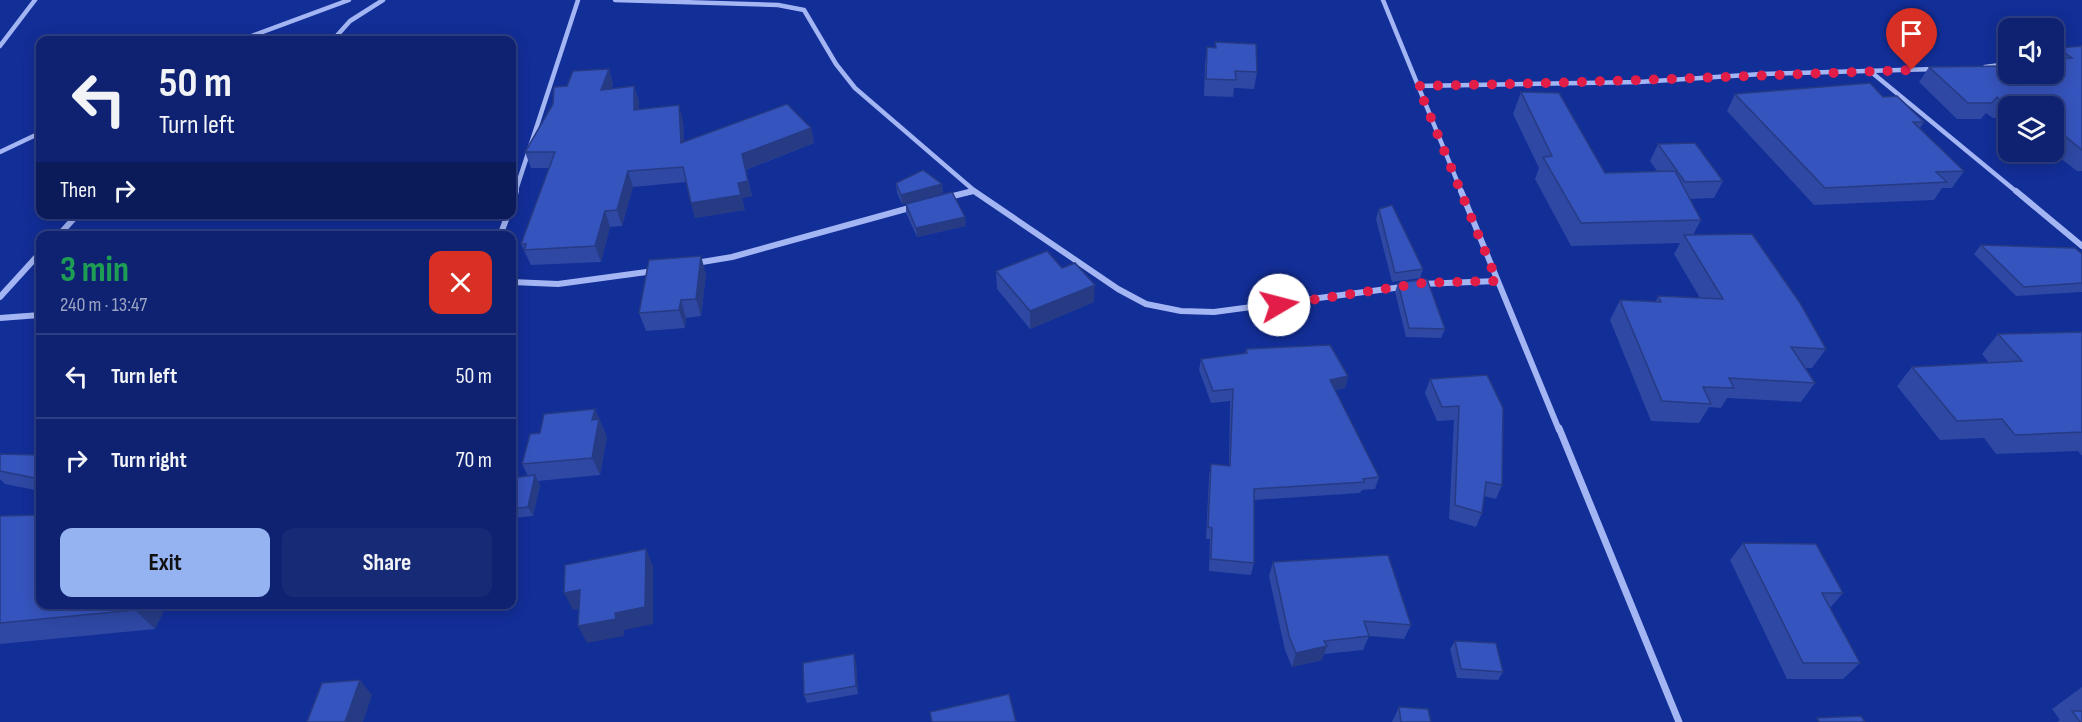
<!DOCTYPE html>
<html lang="en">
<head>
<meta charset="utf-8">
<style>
	:root { --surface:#0e2271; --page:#172a76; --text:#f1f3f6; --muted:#9ba4c3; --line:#2e3f84; --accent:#95b2f1 }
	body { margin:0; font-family:"Sofia Sans Condensed",sans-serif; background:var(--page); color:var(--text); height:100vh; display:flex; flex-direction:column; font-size:22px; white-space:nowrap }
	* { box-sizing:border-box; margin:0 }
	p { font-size:20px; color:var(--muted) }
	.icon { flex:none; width:33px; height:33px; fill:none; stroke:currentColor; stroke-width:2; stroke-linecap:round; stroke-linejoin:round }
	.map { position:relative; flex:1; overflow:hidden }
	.sheet { position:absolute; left:36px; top:231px; width:480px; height:378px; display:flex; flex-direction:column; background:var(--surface); border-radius:12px; box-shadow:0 3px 15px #0003,0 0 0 2px var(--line) }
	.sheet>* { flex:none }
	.banner { position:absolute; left:36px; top:36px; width:480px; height:183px; border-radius:12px; box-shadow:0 3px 15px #0003,0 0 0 2px var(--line); background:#0e2271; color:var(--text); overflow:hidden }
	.controls { position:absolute; left:1998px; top:18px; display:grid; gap:12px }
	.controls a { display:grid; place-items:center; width:66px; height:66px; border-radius:12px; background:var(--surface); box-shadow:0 3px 15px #0003,0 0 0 2px var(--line); font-size:30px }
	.pin { position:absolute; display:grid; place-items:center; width:51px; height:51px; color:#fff; margin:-62px -26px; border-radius:50% 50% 50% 0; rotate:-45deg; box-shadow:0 0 6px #0007 }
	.pin .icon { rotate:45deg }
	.me { position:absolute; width:66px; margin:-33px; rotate:82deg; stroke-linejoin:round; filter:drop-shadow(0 0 4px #0008) }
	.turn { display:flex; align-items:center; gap:21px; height:126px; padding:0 24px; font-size:27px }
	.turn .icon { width:78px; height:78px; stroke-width:2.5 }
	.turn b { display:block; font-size:42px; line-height:51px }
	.then { display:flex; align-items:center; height:57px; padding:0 24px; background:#0003; gap:12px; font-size:22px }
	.round { display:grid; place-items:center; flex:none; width:63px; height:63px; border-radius:12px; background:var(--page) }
	.overview { display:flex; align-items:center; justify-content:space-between; height:102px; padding:0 24px }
	h1 { font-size:36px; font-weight:700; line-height:45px; color:#1e9e55 }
	.action { display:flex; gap:12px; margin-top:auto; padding:12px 24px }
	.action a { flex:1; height:69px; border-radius:12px; background:var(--accent); color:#111; font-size:24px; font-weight:700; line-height:69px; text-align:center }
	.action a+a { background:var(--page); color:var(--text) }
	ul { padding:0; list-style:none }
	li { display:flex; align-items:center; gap:18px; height:84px; padding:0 24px; border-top:2px solid var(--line) }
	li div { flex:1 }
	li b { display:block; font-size:22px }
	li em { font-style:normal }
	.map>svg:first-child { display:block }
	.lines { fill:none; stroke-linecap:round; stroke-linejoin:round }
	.street-far2 { stroke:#a3b5f3; stroke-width:4.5 }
	.street-far1 { stroke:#a3b5f3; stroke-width:6 }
	.street { stroke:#a3b5f3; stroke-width:7 }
	.wall { fill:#2e48a3 }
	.shaded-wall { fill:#263b84 }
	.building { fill:#3654bd; stroke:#263b84; stroke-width:1.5 }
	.route { stroke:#e11d48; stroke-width:10; stroke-dasharray:0 18 }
</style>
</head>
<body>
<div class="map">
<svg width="2082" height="722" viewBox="0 0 2082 722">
	<rect width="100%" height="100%" fill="#122e97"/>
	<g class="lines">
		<!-- street-far2 -->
		<path class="street-far2" d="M615 0 778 5 804 10 836 64 855 88 977 193
			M1383 0 1462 193
			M241 40 349 0
			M333 40 350 21 383 0
			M0 46 35 0
			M1985 67 2008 64
			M1870 71 2018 193
			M1418 86 1639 82 1762 74 1936 69
			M0 152 40 133
			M515 193 578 0
			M967 193 974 191"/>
		<!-- street-far1 -->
		<path class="street-far1" d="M974 191 1118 289 1146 304 1181 311 1214 312 1402 287
			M1461 191 1559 430
			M2016 191 2082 246
			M949 197 973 191
			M512 203 516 191
			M58 236 78 214
			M500 236 508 214
			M696 263 732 257 913 207
			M512 282 558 284 654 271
			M1421 284 1497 281
			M0 297 40 253
			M0 318 40 315"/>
		<!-- street -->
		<path class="street" d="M1559 428 1679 722"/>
	</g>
	<!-- wall -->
	<path class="wall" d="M1215 42 1257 72 1254 89 1234 88 1233 97 1204 96 1205 64 1207 47 1215 48Z
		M2082 46V171H2077L2052 152H2054V106H2008V118H1993L1986 113 1981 119H1957L1919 82 1929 67 2054 74V54L2058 48Z
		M609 69 613 84 611 89 634 86 639 101V110L683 120 684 142 811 128 814 143 746 170 752 196 742 198 745 210 695 218 686 182 633 187 622 226 610 227 601 262 531 265 521 244 550 168H531L525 152 553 104 567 86Z
		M1521 92 1605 173 1657 171 1650 161 1658 144 1723 181 1714 198 1690 199 1701 220 1693 235 1826 349 1812 368H1805L1815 383 1801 402 1727 398 1721 408 1709 407 1699 423 1651 421 1610 320 1620 300 1656 301 1658 296 1700 298 1674 254 1680 243 1571 246 1535 179 1539 168 1513 114Z
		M1735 94 1883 97 1924 122 1920 128 1964 171 1952 188H1942L1934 200 1814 205 1727 111Z
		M896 183 942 184 943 193 902 204 897 193Z
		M906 204 966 226 917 237 906 213Z
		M1379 209 1423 269 1420 278 1392 282 1376 219Z
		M1981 245 2082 254V292L2016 296 1974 254Z
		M996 271 1094 302 1030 329 997 289Z
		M706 274 701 316 686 318 685 328 646 331 639 313Z
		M1398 283 1445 329 1441 338 1406 337 1395 292Z
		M2082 332V456L2078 451 1996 454 1984 438 1940 440 1897 386 1912 367 1989 363 1982 354 1998 334Z
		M1246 349 1348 376 1345 388 1335 390 1379 477 1375 489 1362 490 1360 493 1254 500V563L1251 575 1209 571 1210 539H1206L1209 476 1211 464 1229 466 1230 401 1211 403 1199 370 1201 359 1245 353Z
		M1487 375 1502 485 1496 499 1484 496 1482 513 1476 527 1449 519 1454 420 1437 421 1425 393 1430 379Z
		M595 409 607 437 600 475 538 481 540 485 533 516 512 518V478L528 476 522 464 540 433Z
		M0 454 40 455V491L5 484 0 479Z
		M0 516 167 604 155 629 0 644Z
		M1743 543 1843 593 1830 608 1860 663 1843 679H1787L1730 560Z
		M1273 562 1411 625 1404 639 1369 636 1363 650 1324 654 1322 660 1292 667 1285 650 1269 576Z
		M1455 641 1503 672 1498 680 1457 678 1450 649Z
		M856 662 858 694 807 703 804 695Z
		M2082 687V722H2057L2060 720 2052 709Z
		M1399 707 1431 722H1392Z"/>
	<!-- shaded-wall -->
	<path class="shaded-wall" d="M609 69 613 84 606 105 601 90Z
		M634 86 639 101V126L634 110Z
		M679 105 683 120 685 158 681 143Z
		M811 128 814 143 745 170 742 154Z
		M628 171 633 187 622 226 617 210Z
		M748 181 752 196 742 198 745 210 695 218 691 203 738 183Z
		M942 184 943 193 902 204 901 195Z
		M605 211 610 227 601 262 595 246Z
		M965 217 966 226 917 237 916 228Z
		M701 256 706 274 701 316 696 299Z
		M1095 285 1094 302 1030 329V311Z
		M681 300 686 318 685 328 679 310Z
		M1348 376 1345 388 1327 391 1330 380Z
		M595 409 607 437 600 475 592 458V420Z
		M535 475 540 485 533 516 528 507Z
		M646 549 653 566V624L624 630V636L587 643 578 626Z
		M580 590 589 607 573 610 564 593Z
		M138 604H167L155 629 135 610Z
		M1327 646 1322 660 1292 667 1296 653Z
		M854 654 856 662 858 694 856 686Z
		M360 680 372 695 363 722H345Z"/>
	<!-- building -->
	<path class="building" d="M1215 42 1256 44 1257 72 1235 71 1236 80 1206 79 1207 47 1216 48Z
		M2082 46V150L2054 127V106H2027L2022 102 2004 103 1997 97 1992 103H1968L1929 67 2008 66V74H2054V65H2063L2056 59 2072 58 2058 48Z
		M609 69 601 90 634 86V110L679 105 681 143 787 104 811 128 742 154 748 181 738 183 741 195 691 203 683 167 628 171 617 210 605 211 595 246 524 250 526 244H521L555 152H525L553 104 554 87 567 86 573 71Z
		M1870 83 1883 97 1897 96 1924 122H1913L1964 171 1936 172 1947 182 1825 188 1735 94Z
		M1521 92 1559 93 1605 173 1675 171 1701 220 1581 223 1543 157 1552 156Z
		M1695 143 1723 181 1685 182 1658 144Z
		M923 170 942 184 901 195 896 183Z
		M952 192 965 217 916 228 906 204Z
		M1392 205 1423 269 1395 273 1379 209Z
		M1752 234 1800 303 1826 349 1791 347 1815 383 1729 378 1734 388 1703 387 1711 404 1662 401 1620 300 1661 302 1658 296 1723 299 1684 235Z
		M1981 245 2075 248 2082 254V283L2024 287Z
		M1047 251 1062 268 1075 263 1095 285 1030 311 996 271Z
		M701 256 696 299 681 300 679 310 639 313 649 260Z
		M1427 279 1445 329 1409 328 1398 283Z
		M2082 332V432L2015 435 2002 419 1957 421 1912 367 2022 361 1998 334Z
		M1330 345 1348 376 1330 380 1379 477 1363 479 1364 482 1254 489V563L1211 559 1212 528 1208 527 1211 464 1230 466 1233 389 1213 391 1201 359 1247 353 1246 349Z
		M1487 375 1503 408 1502 485 1486 482 1482 513 1455 505 1459 406 1442 407 1430 379Z
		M595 409 592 420 599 419 592 458 522 464 530 434 540 433 544 414Z
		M0 454 40 455V479L0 471Z
		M535 475 528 507 512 509V478Z
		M40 515V604H138L135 610 0 623V516Z
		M1743 543 1816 544 1843 593H1822L1860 663H1803Z
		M646 549 645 607 615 613 616 619 578 626 580 590 564 593 565 565Z
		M1388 555 1411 625 1364 621 1369 636 1324 641 1327 646 1296 653 1289 636 1273 562Z
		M1455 641 1496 643 1503 672 1461 669Z
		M854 654 856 686 804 695 803 663Z
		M360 680 345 722H307L322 683Z
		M1009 694 1016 722H932L930 712Z
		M1399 707 1428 709 1431 722H1401Z
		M2072 711H2082V722H2080Z
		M1861 716 1865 722H1819L1817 718Z"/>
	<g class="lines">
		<!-- route -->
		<path class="route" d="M1279 305 1423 283 1497 281 1418 86C1583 83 1747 76 1912 70"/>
	</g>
</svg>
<div class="controls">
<a><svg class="icon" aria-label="sound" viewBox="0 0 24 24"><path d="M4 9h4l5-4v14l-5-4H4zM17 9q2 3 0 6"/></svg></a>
<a><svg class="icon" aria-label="layers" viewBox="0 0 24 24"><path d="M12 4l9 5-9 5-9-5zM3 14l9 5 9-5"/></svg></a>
</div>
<div class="pin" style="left:1912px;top:70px;background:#d93025"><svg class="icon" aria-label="arrive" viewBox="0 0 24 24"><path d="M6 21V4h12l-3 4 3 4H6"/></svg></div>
<svg class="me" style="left:1279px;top:305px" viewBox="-20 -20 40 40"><circle r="19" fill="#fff"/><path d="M0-13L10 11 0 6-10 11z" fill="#e11d48"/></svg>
<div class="banner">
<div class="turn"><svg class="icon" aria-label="left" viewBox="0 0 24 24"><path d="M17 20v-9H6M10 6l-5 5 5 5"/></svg><div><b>50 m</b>Turn left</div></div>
<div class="then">Then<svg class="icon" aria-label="right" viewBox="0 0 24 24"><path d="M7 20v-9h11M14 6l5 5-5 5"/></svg></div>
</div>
<section class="sheet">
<div class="overview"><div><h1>3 min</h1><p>240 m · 13:47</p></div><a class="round" style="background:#d93025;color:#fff"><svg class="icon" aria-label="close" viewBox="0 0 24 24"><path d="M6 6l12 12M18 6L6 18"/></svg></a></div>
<ul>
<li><svg class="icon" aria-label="left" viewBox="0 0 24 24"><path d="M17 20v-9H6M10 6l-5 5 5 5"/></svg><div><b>Turn left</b></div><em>50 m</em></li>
<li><svg class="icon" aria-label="right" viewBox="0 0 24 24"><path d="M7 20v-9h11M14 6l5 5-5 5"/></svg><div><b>Turn right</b></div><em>70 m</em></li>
</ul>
<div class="action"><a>Exit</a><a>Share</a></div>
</section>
</div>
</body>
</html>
